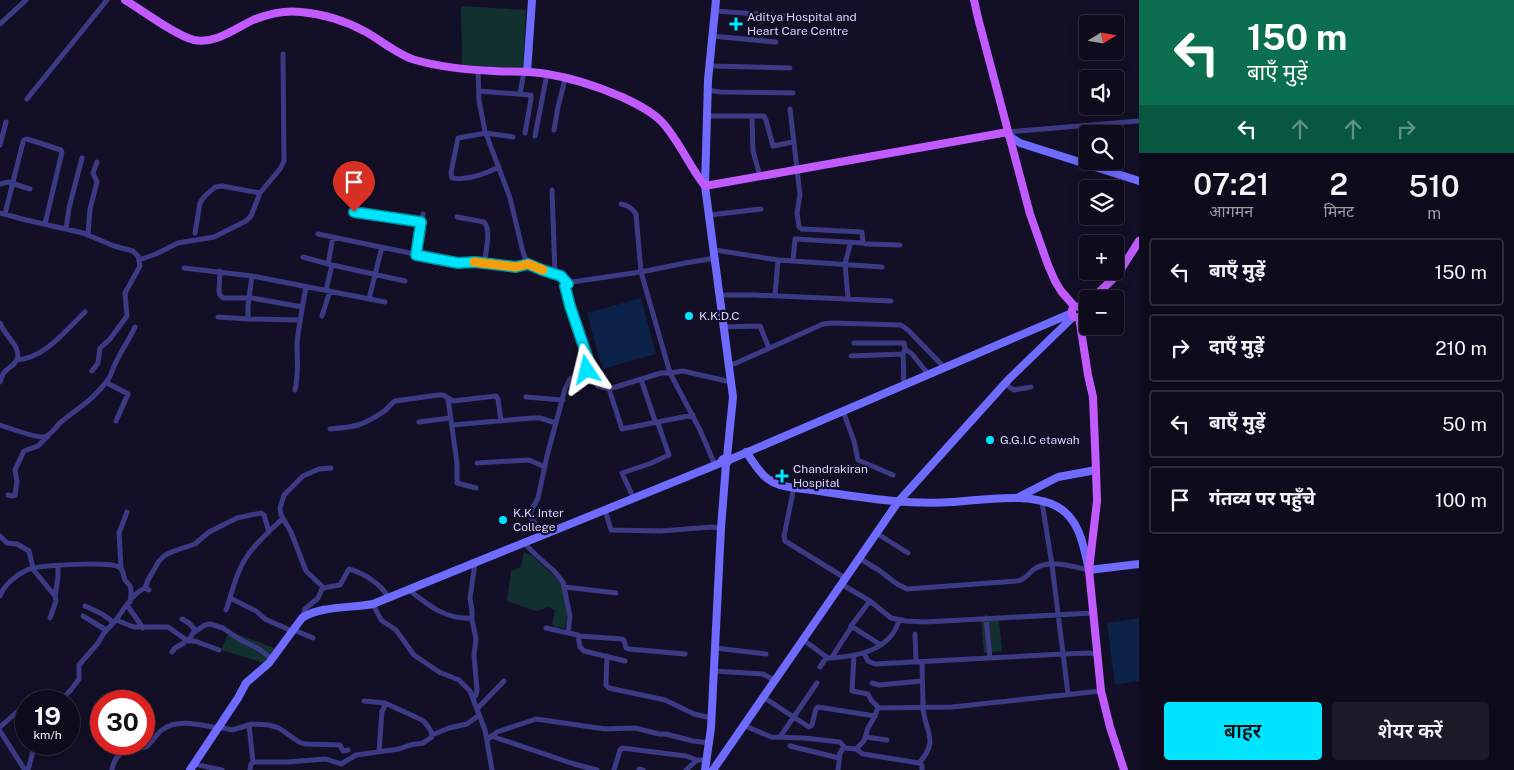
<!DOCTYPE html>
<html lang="hi">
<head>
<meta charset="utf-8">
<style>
	:root { --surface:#0e0b1c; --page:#1c1929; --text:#f1f3f6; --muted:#9b9ba3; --line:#2e2b3b; --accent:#00e5ff }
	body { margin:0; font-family:"Public Sans","Noto Sans Devanagari",sans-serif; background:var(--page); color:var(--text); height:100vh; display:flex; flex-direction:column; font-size:19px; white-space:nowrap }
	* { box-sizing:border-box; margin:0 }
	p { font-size:16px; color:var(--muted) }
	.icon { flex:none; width:28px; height:28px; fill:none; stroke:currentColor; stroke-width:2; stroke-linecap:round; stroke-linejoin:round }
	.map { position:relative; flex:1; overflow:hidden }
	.panel { display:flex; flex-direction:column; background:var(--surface); width:375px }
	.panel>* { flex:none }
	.guide { background:#0b6e4f; color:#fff; overflow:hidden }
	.needle { width:32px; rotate:79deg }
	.tools { position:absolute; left:1079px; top:15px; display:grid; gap:10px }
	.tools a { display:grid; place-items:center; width:45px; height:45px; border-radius:5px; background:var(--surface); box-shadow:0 2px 12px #0003,0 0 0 1px var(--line); font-size:25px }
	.speed { position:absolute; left:15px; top:690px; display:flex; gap:10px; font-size:25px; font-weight:700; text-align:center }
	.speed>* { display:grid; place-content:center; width:65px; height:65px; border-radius:50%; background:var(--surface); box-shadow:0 2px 12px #0003,0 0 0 1px var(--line); line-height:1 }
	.speed small { font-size:12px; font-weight:400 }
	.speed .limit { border:8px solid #d22; background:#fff; color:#111 }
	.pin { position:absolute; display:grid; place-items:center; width:42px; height:42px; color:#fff; margin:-51px -21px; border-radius:50% 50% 50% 0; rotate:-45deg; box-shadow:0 0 5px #0007 }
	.pin .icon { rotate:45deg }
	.me { position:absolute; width:55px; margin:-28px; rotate:350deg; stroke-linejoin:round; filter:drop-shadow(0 0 4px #0008) }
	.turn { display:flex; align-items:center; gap:18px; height:105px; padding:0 25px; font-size:22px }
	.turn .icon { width:65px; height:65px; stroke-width:2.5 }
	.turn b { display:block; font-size:35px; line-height:42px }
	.lanes { display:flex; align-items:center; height:48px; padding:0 25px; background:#0003; justify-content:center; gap:25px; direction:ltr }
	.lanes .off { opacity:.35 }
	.eta { display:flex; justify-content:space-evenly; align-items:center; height:85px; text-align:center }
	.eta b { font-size:30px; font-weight:600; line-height:35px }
	.action { display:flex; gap:10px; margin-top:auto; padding:10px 25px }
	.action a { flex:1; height:58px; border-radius:5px; background:var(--accent); color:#111; font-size:20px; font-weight:600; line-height:58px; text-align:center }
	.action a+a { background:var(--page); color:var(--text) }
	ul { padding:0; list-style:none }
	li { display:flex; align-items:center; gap:15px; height:68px; margin:0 10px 8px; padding:0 15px; border:2px solid var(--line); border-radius:5px }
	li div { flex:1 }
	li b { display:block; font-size:19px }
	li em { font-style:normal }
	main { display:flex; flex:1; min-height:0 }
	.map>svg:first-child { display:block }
	.green { fill:#12302f }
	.water { fill:#0c2248 }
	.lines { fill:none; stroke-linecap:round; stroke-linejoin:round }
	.street { stroke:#3d3a85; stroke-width:5 }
	.secondary { stroke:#6f6bff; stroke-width:8 }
	.primary { stroke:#c25bff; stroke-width:8 }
	.street-bridge { stroke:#3d3a85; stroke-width:5 }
	.route-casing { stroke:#0095a6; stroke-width:12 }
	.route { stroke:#00e5ff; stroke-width:9 }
	.slow { stroke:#f59e0b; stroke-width:9 }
	.poi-dot { fill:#00e5ff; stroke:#130f26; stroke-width:2 }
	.labels { text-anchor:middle; stroke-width:4.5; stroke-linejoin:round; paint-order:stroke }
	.poi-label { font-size:12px; fill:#d9d4ff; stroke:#130f26; text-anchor:start }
</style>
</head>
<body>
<main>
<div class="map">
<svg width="1139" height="770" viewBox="0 0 1139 770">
	<rect width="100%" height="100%" fill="#130f26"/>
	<!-- green -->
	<path class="green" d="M461 6 526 10 523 68 462 66Z
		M524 552 531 555 564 585 568 614 565 628 555 627 552 624 555 610 549 607 536 611 507 601 511 571 521 567Z
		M999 620 1002 651 984 653 981 621Z
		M229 631 277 649 264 663 221 650Z"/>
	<!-- water -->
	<path class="water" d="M641 298 656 354 602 369 587 313Z
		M1139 618V681L1115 685 1107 623Z"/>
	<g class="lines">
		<!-- street -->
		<path class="street" d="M715 11 785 16
			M0 24 26 0
			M712 36 776 42
			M709 66 790 68
			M478 70 479 101 485 131 510 198 523 252 527 263 542 270 561 276 568 284
			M707 90 720 92 793 93
			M479 91 531 95V99L525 133
			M520 94 524 72
			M27 99 107 0
			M790 109 800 195 797 213 799 227 802 229 862 232 863 243 866 244 900 245
			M707 116H764L766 120 773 146 793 142
			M752 116 753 151 760 176
			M554 130 558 107 565 79
			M1008 132 1139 121
			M535 136 547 74
			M0 145 6 122
			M499 167C485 174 468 181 452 178L451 173 458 138 486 133 513 137
			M0 184 8 182 30 189
			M552 190 555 274
			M621 204C628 205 632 208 636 214L641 272 670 373H661L609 389 598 386 582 344 565 286 572 282 640 272H641L685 263 716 258
			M354 212 421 222
			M0 213 26 220 83 233 114 246 133 251 138 256 140 266 125 293 127 316 110 339 100 348 98 363 92 371
			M5 214 23 142 24 140 27 139 61 150 62 152 45 224
			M710 215 761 209
			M457 217 484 222C492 232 485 250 485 262
			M66 229 69 208 82 158
			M195 233 200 203 204 197 215 187 222 186 260 193
			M318 234 458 263 475 262 517 267 528 264
			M88 235 90 209 97 182 93 173 97 162
			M715 250 778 260
			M416 255 423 214
			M303 257 332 265 405 281
			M139 260 156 254 178 243 214 237 246 221 251 216 260 193 280 169 284 161 283 54
			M793 261 795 239 863 243
			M328 264 333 237
			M184 268 252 276 385 302
			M220 271 219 292 220 295 223 298H252L302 307
			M326 290 332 265
			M720 295H754L891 301
			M775 296 778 260 882 267
			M848 298 845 264 850 245
			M369 299 382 247
			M322 316 330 291
			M218 317 248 319 299 320
			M248 319V305L252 276
			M0 323C3 334 22 347 17 359 15 366 6 368 3 374 2 377 1 379 0 382
			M724 327 760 326 769 348
			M854 343H904L905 349 912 354 929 375
			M903 354 904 385
			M851 356 903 354 905 349
			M17 360C45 358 66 330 85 312
			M728 365 734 364 823 324 833 323 901 325 908 330 941 364 943 368
			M107 383 128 394 116 421
			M1005 384 1014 390 1031 387
			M609 389 622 429 693 415
			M295 390C299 374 297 359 297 343 299 324 303 305 306 286
			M526 397 563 400
			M448 399 457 463V483L476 488
			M843 411 854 441 858 460 893 475
			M419 422 450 418
			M0 425C9 428 36 438 44 437 52 435 55 427 61 422 77 409 95 398 107 381 112 375 112 370 115 364 121 351 129 340 135 327
			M452 425 532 418H540L556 423
			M330 429C355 427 362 426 383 412 388 409 390 404 395 401L438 395H443L453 401 496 396 498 399 501 421
			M477 463 529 460 545 467
			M715 465 700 430 670 373 683 371 731 382
			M794 487 784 536 785 541 845 578
			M8 495 13 496 15 495 17 482 15 470 24 451 38 446 48 436
			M634 499 622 473 649 464 669 455 659 426 655 421 641 379
			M1042 502 1052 565 1068 694
			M605 510 611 530 661 531 712 527 721 528
			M876 533 908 553
			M0 536 7 543 17 544 29 551 33 568
			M541 536 539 529 529 515 538 498 547 456 565 389 570 379 591 368
			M524 543 536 555 554 571 563 582 570 616 568 633 546 628
			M859 558 880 571 897 584 907 589 1017 581C1028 579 1028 572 1036 568 1051 559 1074 567 1089 570
			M32 568 55 596 56 601 50 618
			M121 568 119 533 127 512
			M841 584 870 601 891 618 906 621 925 622 1093 613
			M565 587 616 593
			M145 588 148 580 159 561 165 555 174 551 195 544 209 532 237 518 261 513 264 515 269 532
			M324 588 306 571 291 532 281 515 280 508 284 495 303 476 319 469 331 468
			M409 590C428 605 446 620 472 618
			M0 596C4 585 16 575 27 570 37 565 110 561 119 567 124 570 123 575 125 580 126 582 129 584 130 586 132 591 131 597 130 602
			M55 596 58 577V566
			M230 598 256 611 265 619 292 631
			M870 601 851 626 881 645
			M373 604 381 620 396 630 414 655 439 672 459 680 470 691 485 730 492 770
			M127 605 143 628
			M85 606 102 614 113 622
			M226 610C231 596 234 582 240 569 249 548 267 534 283 518
			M83 616 106 630
			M302 618 305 609 318 598 322 589 328 587 340 585 349 569C364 573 381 584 389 598
			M986 618 990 658
			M182 619 189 623 196 631
			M116 620C124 609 133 593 145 588L149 590
			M294 630 313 638
			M568 633 578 635 580 647 584 651 625 661
			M915 634 916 662
			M579 636 622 639 624 640 626 648 629 649 685 654
			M802 639 828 658C856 657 891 651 899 620
			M188 641 193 633 205 625 210 624 223 628 239 639 259 649 272 659
			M715 648 766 654
			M172 652 175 648 184 643 185 639
			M864 653 868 661 875 664 1063 654 1091 653 1097 655
			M854 655 852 691 868 694 871 700 878 707 875 716 868 728 864 741 856 749
			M607 656 606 685 609 688 665 700 694 714 711 718
			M832 657 852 626
			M922 662 923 703
			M820 667 826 658H828
			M713 671 763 674 774 680
			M872 683 879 685 922 681
			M763 697 809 727 812 725 816 709 818 707 875 716
			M473 698 476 695 477 690 474 655 476 639 472 620V611L470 598 475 563
			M30 701 39 695
			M59 701 70 691 79 679V665L98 643 104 633 116 620 134 627H168L188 641H195L219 650
			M878 708 952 707 1101 691
			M477 709 504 681
			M249 725 253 762
			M743 725 771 737 804 738 840 742 845 748 856 749 863 754 919 763 922 765V770
			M0 727 26 704
			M219 727 232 730 252 724 269 725 279 728 299 742 305 744 340 745 343 751 348 750
			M0 731 25 770
			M432 735 449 728 467 724 479 715
			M491 736 574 764 597 770
			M780 737 817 683
			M866 737 887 740
			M487 740 497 732 536 719 605 729 635 728 659 734H666L693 741 710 743
			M790 746 839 758
			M379 752 382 711 384 708 385 703
			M919 763C939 741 926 733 923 709
			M194 764 222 770
			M639 769 643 770
			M28 770 35 744
			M112 770C114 757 122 750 134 748 138 748 143 748 146 747 152 743 156 734 162 730 177 718 201 725 218 728
			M250 770 251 764 254 762H287L326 759 341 764 356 755 399 749 410 745 423 743 432 737C432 731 427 724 422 720L385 703 364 701
			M614 770 620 750 622 748 686 756 697 760
			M686 770 697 760H707
			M838 770 840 753 844 747"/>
		<!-- secondary -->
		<path class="secondary" d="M716 0 708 80 705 186 733 397 727 457 729 460 726 464 722 460 727 457
			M527 72 532 0
			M1009 136 1020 143 1139 181
			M746 452C753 461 759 473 768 479 780 488 798 488 812 490 859 497 905 505 953 502 983 500 1035 491 1061 509 1081 523 1084 549 1089 570L1139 564
			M729 460 1072 313
			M1017 498 1058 477 1096 470
			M190 770 238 698 246 683 269 663 302 618C319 606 352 608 373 604L723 462
			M705 770 711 728 721 528 726 464
			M713 770 898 502 1009 379 1074 316"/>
		<!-- primary -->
		<path class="primary" d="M125 0C142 10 176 36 194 40 216 44 234 29 253 20 268 14 285 10 301 12 324 14 346 21 366 32 382 41 398 55 415 60 440 67 467 70 494 71 511 72 529 71 547 74 572 78 599 87 622 97 635 103 651 111 661 121 679 140 689 166 705 186L1008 132
			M974 0 978 18 1030 214 1048 265 1055 281 1061 291 1075 307
			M1092 299 1118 274 1139 241
			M1071.5 312a5.5 5.5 0 1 1 11 0a5.5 5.5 0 1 1-11 0Z
			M1079 317 1088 375 1093 397 1096 470 1097 501 1089 570 1101 691 1110 727 1124 770"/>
		<!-- street-bridge -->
		<path class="street-bridge" d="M923 703V709"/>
	</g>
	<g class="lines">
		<defs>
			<path id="route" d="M354 212 421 222 416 255 458 263 475 262 516 267 528 264 542 270 561 276 568 284 565 286 570 306 591 368 587 370"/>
		</defs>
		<!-- route casing -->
		<use href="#route" class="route-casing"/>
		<!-- route -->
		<use href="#route" class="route"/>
		<!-- slow -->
		<path class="slow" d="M474 262 516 267 528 264 543 270"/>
	</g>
	<!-- markers -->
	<g class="poi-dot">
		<path d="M733.5 16.5h5v5h5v5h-5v5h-5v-5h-5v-5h5z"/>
		<circle cx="689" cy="316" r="5"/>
		<circle cx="990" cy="440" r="5"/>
		<path d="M779.5 468.5h5v5h5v5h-5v5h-5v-5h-5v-5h5z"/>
		<circle cx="503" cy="520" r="5"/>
	</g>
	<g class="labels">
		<!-- poi labels -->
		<g class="poi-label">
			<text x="747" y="21">Aditya Hospital and<tspan x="747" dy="14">Heart Care Centre</tspan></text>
			<text x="699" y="320">K.K.D.C</text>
			<text x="1000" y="444">G.G.I.C etawah</text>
			<text x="793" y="473">Chandrakiran<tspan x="793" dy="14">Hospital</tspan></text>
			<text x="513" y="517">K.K. Inter<tspan x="513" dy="14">College</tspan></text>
		</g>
	</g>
</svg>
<div class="tools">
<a><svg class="needle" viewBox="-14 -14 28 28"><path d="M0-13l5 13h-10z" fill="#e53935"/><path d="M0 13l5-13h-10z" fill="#9b9ba3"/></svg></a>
<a><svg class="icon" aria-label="sound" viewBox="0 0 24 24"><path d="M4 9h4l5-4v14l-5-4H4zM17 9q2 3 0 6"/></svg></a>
<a><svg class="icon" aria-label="search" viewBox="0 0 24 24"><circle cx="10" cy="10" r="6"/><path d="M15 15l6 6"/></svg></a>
<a><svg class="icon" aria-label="layers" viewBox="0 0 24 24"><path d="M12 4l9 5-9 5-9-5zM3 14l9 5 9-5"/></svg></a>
<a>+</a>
<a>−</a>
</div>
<div class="speed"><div>19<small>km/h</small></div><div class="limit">30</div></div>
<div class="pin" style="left:354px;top:212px;background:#d93025"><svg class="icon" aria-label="arrive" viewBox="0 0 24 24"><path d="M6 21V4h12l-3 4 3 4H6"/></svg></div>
<svg class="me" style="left:587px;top:370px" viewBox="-20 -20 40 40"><path d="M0-17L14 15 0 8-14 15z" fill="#00e5ff" stroke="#fff" stroke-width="4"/></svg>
</div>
<section class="panel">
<div class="guide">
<div class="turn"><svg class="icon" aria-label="left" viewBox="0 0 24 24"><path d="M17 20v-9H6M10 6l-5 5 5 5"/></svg><div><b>150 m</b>बाएँ मुड़ें</div></div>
<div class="lanes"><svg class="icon" aria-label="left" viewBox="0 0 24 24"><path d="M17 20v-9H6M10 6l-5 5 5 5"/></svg><svg class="icon off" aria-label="ahead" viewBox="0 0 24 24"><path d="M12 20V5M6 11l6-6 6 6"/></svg><svg class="icon off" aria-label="ahead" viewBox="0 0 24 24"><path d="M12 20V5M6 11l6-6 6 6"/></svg><svg class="icon off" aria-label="right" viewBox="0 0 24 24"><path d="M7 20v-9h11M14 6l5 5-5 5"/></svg></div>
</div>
<div class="eta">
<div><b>07:21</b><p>आगमन</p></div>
<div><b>2</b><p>मिनट</p></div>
<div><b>510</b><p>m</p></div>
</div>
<ul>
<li><svg class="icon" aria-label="left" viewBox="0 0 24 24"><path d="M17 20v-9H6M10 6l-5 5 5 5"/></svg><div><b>बाएँ मुड़ें</b></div><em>150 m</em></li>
<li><svg class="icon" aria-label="right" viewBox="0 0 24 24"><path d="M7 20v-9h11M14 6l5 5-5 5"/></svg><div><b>दाएँ मुड़ें</b></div><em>210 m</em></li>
<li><svg class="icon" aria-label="left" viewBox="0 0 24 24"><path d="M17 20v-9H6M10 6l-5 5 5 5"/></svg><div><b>बाएँ मुड़ें</b></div><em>50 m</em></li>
<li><svg class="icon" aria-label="arrive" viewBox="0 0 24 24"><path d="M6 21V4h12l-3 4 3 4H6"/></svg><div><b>गंतव्य पर पहुँचे</b></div><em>100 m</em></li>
</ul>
<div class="action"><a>बाहर</a><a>शेयर करें</a></div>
</section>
</main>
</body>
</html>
